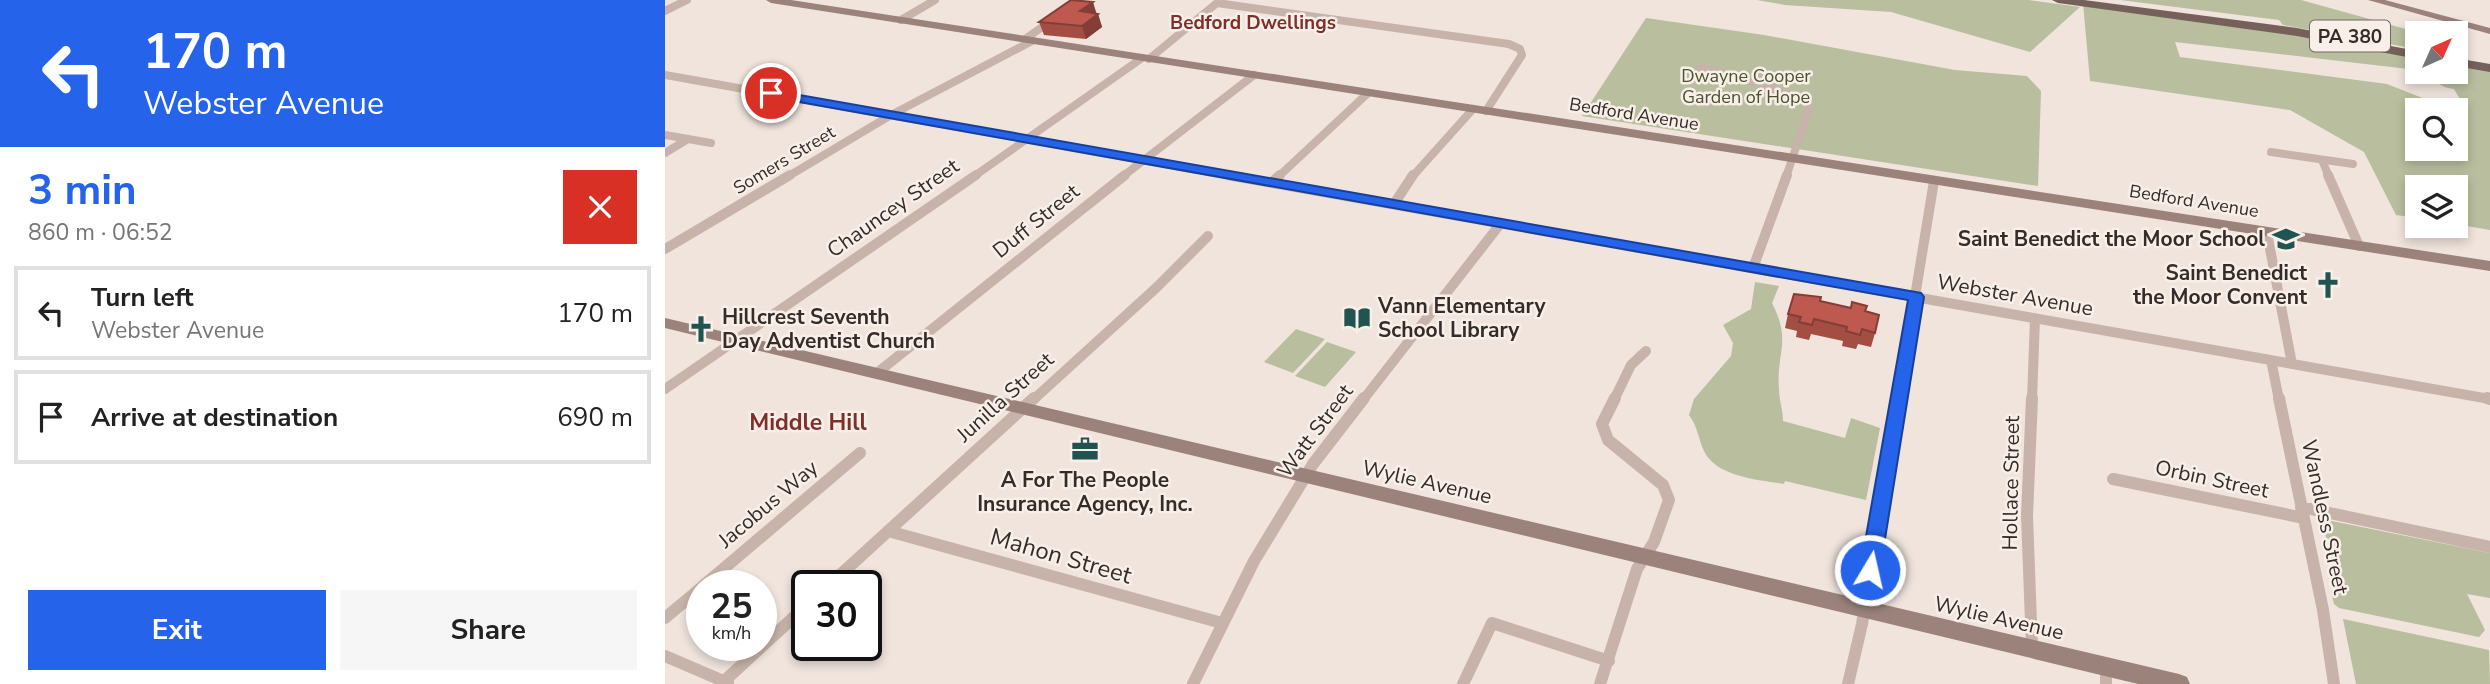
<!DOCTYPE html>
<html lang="en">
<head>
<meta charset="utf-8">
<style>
	:root { --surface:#fff; --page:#f6f6f6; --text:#222; --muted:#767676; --line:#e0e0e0; --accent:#2563eb }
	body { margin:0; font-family:"Nunito Sans",sans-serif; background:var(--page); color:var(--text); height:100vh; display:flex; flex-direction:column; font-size:26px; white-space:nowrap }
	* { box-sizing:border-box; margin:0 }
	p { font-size:23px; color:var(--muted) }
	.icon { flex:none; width:38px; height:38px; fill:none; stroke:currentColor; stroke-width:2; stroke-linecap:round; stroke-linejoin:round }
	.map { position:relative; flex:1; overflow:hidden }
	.side { display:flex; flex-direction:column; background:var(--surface); width:665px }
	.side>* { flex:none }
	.top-card { background:#2563eb; color:#fff; overflow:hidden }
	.needle { width:46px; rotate:45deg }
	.tools { position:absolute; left:1740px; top:21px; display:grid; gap:14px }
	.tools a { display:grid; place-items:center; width:63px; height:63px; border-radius:0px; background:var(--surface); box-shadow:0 4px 10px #0003; font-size:35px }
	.speed { position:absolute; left:21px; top:570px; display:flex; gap:14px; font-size:35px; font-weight:700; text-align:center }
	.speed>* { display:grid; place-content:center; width:91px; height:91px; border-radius:50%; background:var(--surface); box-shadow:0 4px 10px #0003; line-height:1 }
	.speed small { font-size:18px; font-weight:400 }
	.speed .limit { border:4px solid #111; border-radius:10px; background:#fff; color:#111 }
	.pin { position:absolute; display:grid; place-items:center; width:60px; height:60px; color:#fff; margin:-30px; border:4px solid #fff; border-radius:50%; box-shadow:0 2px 7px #0007 }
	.me { position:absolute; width:77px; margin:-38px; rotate:9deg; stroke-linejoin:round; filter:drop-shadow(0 0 5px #0008) }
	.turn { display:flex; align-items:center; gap:24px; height:147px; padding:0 28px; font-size:32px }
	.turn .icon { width:91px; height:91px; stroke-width:2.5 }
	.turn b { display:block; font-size:49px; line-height:60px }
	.round { display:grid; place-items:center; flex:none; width:74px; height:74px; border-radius:0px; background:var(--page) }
	.summary { display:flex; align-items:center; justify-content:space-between; height:119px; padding:0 28px }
	h1 { font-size:42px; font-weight:700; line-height:52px; color:var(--accent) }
	.primary-button { display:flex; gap:14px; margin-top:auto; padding:14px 28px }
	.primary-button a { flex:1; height:80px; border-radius:0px; background:var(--accent); color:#fff; font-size:28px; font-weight:700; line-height:80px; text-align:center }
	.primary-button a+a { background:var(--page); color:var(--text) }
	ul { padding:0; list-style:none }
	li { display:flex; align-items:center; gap:21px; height:94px; margin:0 14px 10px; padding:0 14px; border:4px solid var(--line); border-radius:0px }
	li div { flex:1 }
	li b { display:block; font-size:26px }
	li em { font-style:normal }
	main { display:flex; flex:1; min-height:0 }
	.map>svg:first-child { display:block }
	.green { fill:#b8be9e; fill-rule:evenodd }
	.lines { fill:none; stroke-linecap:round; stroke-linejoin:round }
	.street-far2 { stroke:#c7b3a9; stroke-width:8 }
	.street-far1 { stroke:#c7b3a9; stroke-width:10 }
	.street { stroke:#c7b3a9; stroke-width:12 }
	.secondary { fill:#9b827b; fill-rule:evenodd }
	.primary { fill:#76605b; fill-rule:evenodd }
	.wall { fill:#a34d43 }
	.shaded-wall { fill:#843e37 }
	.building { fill:#bd594e; stroke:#843e37; stroke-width:2 }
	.route { fill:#2563eb; stroke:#184099; stroke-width:2 }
	.labels { text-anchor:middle; stroke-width:5; stroke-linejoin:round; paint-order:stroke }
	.far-park-label { font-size:18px; fill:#4a522e; stroke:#f8efe9 }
	.far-street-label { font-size:18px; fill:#352b29; stroke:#f8efe9 }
	.far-neighbourhood-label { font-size:19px; font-weight:bold; fill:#7e3028; stroke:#f8efe9 }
	.shield { fill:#f8efe9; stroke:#706663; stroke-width:2 }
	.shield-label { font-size:19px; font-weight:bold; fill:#352b29 }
	.street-label { font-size:21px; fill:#352b29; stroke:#f8efe9 }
	.poi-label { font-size:21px; font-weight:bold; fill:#352b29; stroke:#f8efe9; text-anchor:end }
	.neighbourhood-label { font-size:23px; font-weight:bold; fill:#7e3028; stroke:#f8efe9 }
	.near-street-label { font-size:24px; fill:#352b29; stroke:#f8efe9 }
</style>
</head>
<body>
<main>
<section class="side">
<div class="top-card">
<div class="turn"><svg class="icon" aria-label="left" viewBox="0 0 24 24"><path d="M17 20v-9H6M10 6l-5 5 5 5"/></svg><div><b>170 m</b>Webster Avenue</div></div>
</div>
<div class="summary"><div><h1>3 min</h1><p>860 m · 06:52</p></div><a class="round" style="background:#d93025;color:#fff"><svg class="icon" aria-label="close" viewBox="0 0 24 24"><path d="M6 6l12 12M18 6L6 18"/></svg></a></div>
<ul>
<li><svg class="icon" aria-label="left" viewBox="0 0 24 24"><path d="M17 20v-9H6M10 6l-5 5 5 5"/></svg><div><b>Turn left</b><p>Webster Avenue</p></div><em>170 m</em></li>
<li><svg class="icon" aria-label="arrive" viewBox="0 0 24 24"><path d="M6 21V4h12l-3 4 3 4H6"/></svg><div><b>Arrive at destination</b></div><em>690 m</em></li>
</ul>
<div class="primary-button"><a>Exit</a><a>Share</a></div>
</section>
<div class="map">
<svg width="1825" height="684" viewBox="0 0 1825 684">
	<rect width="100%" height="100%" fill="#f0e4dd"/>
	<!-- green -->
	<path class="green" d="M1092 0H1363L1415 7 1365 52 1226 12 1120 5Z
		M1455 0H1636L1755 33H1752V49L1618 25 1614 20Z
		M1418 3 1592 26 1752 55V70L1510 42 1515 57 1722 84 1760 99 1797 103 1789 89C1776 88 1770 81 1762 72H1790V62L1825 68V230L1790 224V187H1752V218L1731 215 1699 152 1625 110 1425 81ZM1752 110H1790V149H1752Z
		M981 18 1099 35 1290 70 1362 76 1376 91 1373 186 917 116Z
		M1090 282 1114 286 1107 303C1127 342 1111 352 1114 389 1114 400 1118 410 1118 421L1180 438 1186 418 1215 428 1201 500 1120 481 1119 484C1095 480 1051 477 1039 451 1033 438 1033 427 1024 415L1029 399 1066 356 1068 343 1058 325 1086 309Z
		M631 329 660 339 628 373 599 362Z
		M662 342 691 352 660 387 630 376Z
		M1657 519 1825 553V598L1802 594 1820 630 1814 637 1674 608 1669 604 1666 591H1673Z
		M1678 619 1824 650 1825 684H1691Z"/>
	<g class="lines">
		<!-- street-far2 -->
		<path class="street-far2" d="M0 11 22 0
			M236 20 270 0
			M360 39 386 21
			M484 59 552 3 844 44 855 49 857 55 821 111
			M1035 67 1094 83 1142 102 1143 112 1121 177
			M0 75 572 177
			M0 135 46 143
			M1606 152 1688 164
			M0 153 23 139
			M1657 160 1664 177
			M122 177 226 115 367 41
			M308 177 477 58
			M457 177 589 75
			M613 177 703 93
			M747 177 808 109"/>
		<!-- street-far1 -->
		<path class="street-far1" d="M562 175 1825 399
			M1663 175 1694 246
			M607 182 615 175
			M729 204 748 175
			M1602 233 1627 364
			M0 249 125 175
			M1088 268 1122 175
			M1606 360 1614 400
			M212 373 460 175
			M0 389 311 175
			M368 400 491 288 543 236
			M698 400 836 223
			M949 400 966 365 981 351
			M1233 400 1269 181
			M1367 400 1370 318"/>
		<!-- street -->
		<path class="street" d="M1367 398 1362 516 1367 649
			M1614 398 1658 610 1669 684
			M1822 398 1825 399
			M1448 479 1639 518
			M1636 507 1825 547
			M223 531 557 623
			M38 586 195 453
			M163 586 369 398
			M0 618 37 587
			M0 656 63 683
			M1441 667V684
			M56 684 142 605
			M528 684 589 561 648 464 699 398
			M798 684 827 623 944 661
			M935 684 972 569 989 542 1004 500 998 485 943 440 937 424 950 398
			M1183 684 1197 624 1234 398"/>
		<!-- secondary -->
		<path class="secondary" d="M101 0H126L1825 261V271L106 3Z
			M1703 0H1720L1825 28V34Z
			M0 318 1514 674 1522 677 1525 684H1473L0 328Z"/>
		<!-- primary -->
		<path class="primary" d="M1387 0H1419L1632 28 1752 51V59L1632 36 1393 3Z
			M1790 58 1825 64V72L1790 66Z"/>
	</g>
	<!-- wall -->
	<path class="wall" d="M433 14 437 27 421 39 379 35 374 22Z
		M1155 301 1200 311 1210 333 1206 347 1193 344 1191 349 1177 346 1178 341 1146 334 1144 340 1131 337 1132 331 1120 328 1123 314Z"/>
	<!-- shaded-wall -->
	<path class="shaded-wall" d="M428 2 432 15 415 11Z
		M433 14 437 27 421 39 417 26Z"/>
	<!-- building -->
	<path class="building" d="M406 0 428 2 415 11 433 14 417 26 374 22Z
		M1129 294 1156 297 1155 301 1186 308 1187 302 1202 306 1200 311 1214 315 1210 333 1197 329 1195 335 1181 331 1182 327 1149 319 1147 325 1134 322 1136 317 1123 314Z"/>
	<!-- route -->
	<path class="route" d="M106 90 1256 293 1259 297 1215 570 1212 576 1205 578 1198 576 1195 570 1243 300 101 96 100 93Z"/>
	<!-- icons -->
	<defs>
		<symbol id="school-bare" viewBox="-9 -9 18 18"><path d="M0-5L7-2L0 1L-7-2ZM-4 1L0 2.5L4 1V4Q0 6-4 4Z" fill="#215450" stroke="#f8efe9" stroke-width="2.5" paint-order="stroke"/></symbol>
		<symbol id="church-bare" viewBox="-9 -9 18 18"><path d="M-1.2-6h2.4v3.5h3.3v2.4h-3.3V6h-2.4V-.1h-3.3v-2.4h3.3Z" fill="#215450" stroke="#f8efe9" stroke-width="2.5" paint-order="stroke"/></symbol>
		<symbol id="library-bare" viewBox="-9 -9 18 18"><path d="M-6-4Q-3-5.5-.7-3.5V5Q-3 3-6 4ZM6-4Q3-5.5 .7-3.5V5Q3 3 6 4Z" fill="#215450" stroke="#f8efe9" stroke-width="2.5" paint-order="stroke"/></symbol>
		<symbol id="office-bare" viewBox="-9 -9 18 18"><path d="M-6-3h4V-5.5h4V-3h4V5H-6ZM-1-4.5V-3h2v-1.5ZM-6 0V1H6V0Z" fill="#215450" stroke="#f8efe9" stroke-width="2.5" paint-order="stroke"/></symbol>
	</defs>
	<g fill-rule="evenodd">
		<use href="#school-bare" x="1602" y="220" width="38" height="38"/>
		<use href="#church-bare" x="1644" y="266" width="38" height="38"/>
		<use href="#library-bare" x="673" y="299" width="38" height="38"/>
		<use href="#church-bare" x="17" y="310" width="38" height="38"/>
		<use href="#office-bare" x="401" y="430" width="38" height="38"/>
	</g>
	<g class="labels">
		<!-- far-park labels -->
		<g class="far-park-label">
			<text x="1081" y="82">Dwayne Cooper<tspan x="1081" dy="21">Garden of Hope</tspan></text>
		</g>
		<!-- far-street labels -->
		<g class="far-street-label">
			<text transform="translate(969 114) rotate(9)" y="6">Bedford Avenue</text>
			<text transform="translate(119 160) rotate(-31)" y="6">Somers Street</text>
			<text transform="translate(1529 201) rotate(9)" y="6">Bedford Avenue</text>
		</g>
		<!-- far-neighbourhood labels -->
		<g class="far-neighbourhood-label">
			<text x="588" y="29">Bedford Dwellings</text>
		</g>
		<!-- shield labels -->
		<rect class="shield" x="1645" y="20.5" width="80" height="31" rx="5"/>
		<g class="shield-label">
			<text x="1685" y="43">PA 380</text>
		</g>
		<!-- street labels -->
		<g class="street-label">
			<text transform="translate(228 208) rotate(-35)" y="7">Chauncey Street</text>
			<text transform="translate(371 221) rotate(-39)" y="7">Duff Street</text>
			<text transform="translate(1350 295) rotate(10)" y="7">Webster Avenue</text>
			<text transform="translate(340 397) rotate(-42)" y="7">Junilla Street</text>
			<text transform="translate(650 431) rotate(-53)" y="7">Watt Street</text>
			<text transform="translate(1547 479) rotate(12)" y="7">Orbin Street</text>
			<text transform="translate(762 482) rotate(13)" y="7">Wylie Avenue</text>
			<text transform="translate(1346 483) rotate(-89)" y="7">Hollace Street</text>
			<text transform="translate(103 504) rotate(-40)" y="7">Jacobus Way</text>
			<text transform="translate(1660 517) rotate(78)" y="7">Wandless Street</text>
			<text transform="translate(1334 618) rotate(13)" y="7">Wylie Avenue</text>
		</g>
		<!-- poi labels -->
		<g class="poi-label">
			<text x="1600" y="246">Saint Benedict the Moor School</text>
			<text x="1642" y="280">Saint Benedict<tspan x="1642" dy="24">the Moor Convent</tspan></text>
			<text x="713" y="313" text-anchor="start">Vann Elementary<tspan x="713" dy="24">School Library</tspan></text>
			<text x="57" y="324" text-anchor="start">Hillcrest Seventh<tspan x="57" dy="24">Day Adventist Church</tspan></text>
			<text x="420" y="487" text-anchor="middle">A For The People<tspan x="420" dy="24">Insurance Agency, Inc.</tspan></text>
		</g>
		<!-- neighbourhood labels -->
		<g class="neighbourhood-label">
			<text x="143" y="430">Middle Hill</text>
		</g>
		<!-- near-street labels -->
		<g class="near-street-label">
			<text transform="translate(396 556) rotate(16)" y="8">Mahon Street</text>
		</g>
	</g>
</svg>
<div class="tools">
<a><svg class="needle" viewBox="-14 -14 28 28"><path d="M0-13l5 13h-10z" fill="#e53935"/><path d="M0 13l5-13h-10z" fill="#767676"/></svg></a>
<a><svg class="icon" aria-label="search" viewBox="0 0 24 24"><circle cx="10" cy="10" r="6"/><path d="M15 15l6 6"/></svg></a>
<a><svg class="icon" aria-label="layers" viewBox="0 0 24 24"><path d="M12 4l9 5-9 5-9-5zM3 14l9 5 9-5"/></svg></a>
</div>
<div class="speed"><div>25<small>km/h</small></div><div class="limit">30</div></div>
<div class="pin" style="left:106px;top:93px;background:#d93025"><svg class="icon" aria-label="arrive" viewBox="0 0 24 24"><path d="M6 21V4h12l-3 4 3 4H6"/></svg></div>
<svg class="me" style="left:1205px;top:570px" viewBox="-20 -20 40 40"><circle r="17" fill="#2563eb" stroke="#fff" stroke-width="3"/><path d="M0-11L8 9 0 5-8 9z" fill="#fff"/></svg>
</div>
</main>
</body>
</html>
